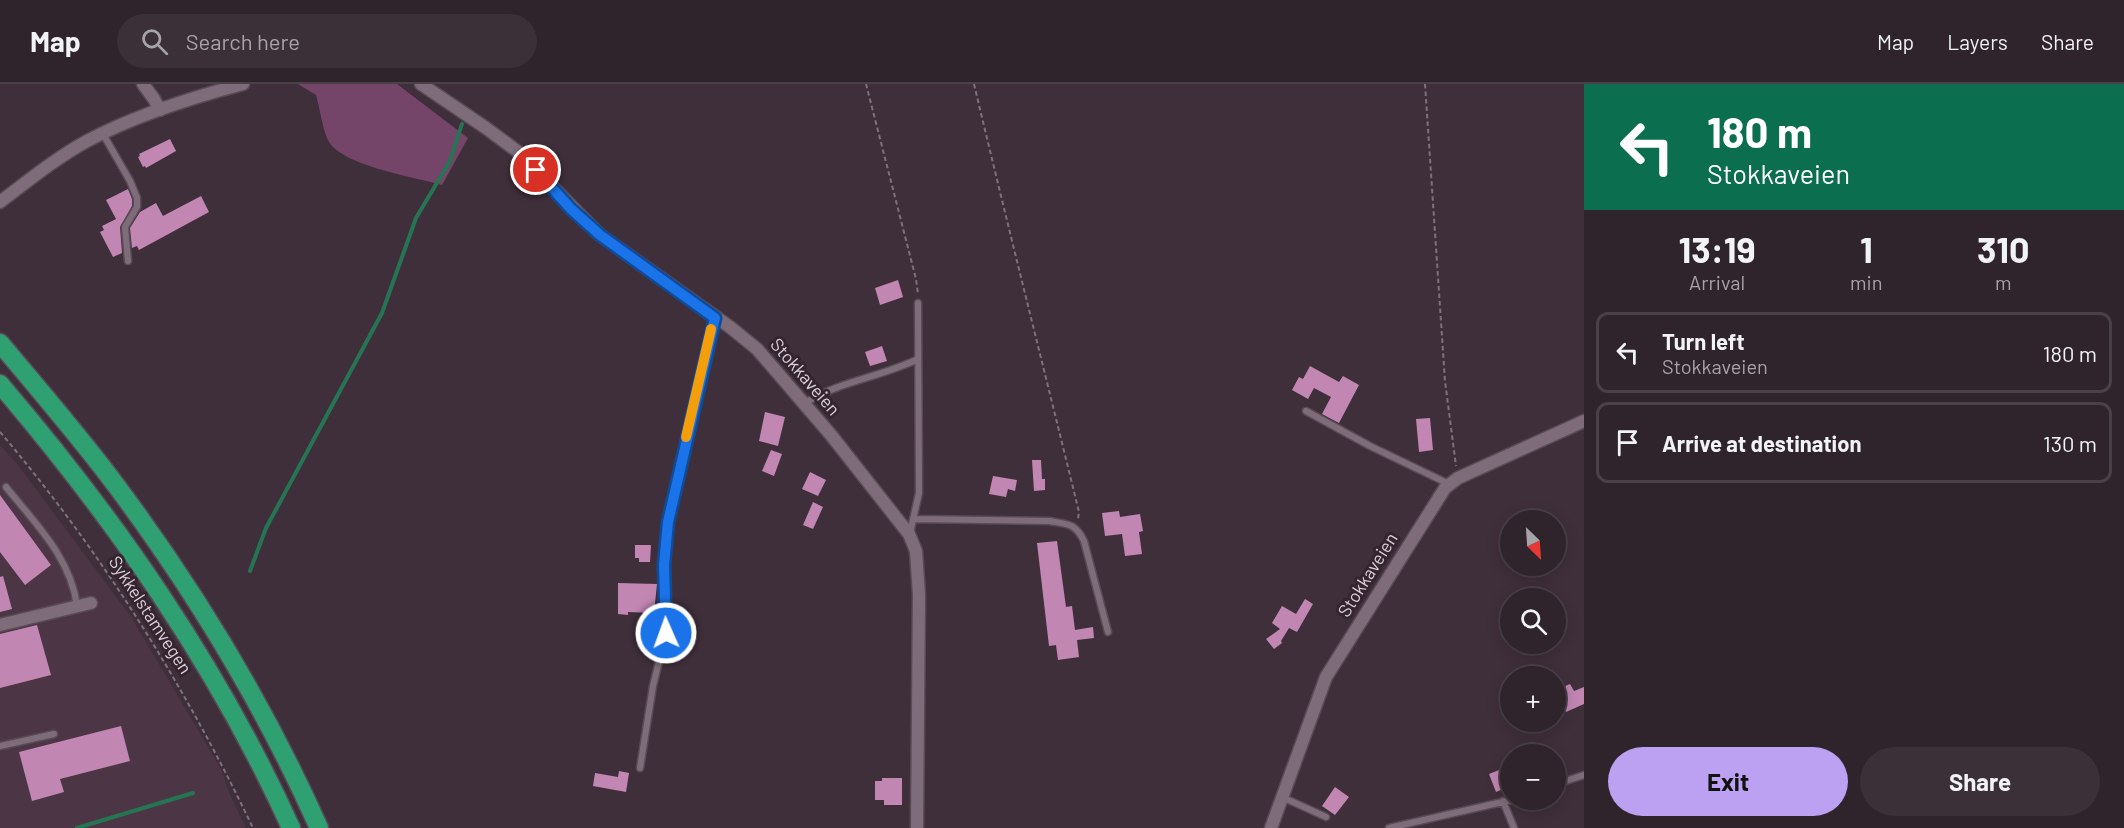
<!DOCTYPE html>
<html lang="en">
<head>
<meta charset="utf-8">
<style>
	:root { --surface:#2f232c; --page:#3b2f38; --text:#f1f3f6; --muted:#a7a4a9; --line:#4a4048; --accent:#bca0f2 }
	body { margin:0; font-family:Barlow,sans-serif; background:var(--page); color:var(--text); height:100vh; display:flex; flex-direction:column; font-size:22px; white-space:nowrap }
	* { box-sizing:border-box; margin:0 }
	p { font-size:20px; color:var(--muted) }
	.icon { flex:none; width:33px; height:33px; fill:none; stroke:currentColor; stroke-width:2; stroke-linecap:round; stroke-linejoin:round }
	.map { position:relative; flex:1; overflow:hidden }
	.sheet { display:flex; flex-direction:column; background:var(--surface); width:540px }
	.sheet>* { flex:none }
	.top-card { background:#0b6e4f; color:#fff; overflow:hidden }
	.needle { width:39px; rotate:155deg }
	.fabs { position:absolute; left:1500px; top:426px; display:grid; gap:12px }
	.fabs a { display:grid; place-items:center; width:66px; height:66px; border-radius:50%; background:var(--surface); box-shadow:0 3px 15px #0003,0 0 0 2px var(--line); font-size:30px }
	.pin { position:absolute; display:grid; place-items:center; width:51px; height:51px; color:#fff; margin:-26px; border:3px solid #fff; border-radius:50%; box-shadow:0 2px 6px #0007 }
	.me { position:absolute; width:66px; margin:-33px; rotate:358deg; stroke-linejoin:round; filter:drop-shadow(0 0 4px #0008) }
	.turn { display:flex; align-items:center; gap:21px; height:126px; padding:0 24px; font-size:27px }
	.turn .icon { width:78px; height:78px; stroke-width:2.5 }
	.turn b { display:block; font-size:42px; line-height:51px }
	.eta { display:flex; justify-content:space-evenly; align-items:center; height:102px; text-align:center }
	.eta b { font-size:36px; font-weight:700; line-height:42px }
	.action { display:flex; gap:12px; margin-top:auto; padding:12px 24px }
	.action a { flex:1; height:69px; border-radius:36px; background:var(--accent); color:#111; font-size:24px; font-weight:700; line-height:69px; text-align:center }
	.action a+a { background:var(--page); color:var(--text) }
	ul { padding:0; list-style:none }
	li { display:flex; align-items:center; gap:18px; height:81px; margin:0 12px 9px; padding:0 12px; border:3px solid var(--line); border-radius:12px }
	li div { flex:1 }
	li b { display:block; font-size:22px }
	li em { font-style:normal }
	header { display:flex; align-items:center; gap:36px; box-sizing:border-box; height:84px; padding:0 30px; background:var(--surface); border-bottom:2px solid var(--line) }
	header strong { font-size:28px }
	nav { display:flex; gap:33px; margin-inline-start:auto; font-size:21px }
	.search { width:420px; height:54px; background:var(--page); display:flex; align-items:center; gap:15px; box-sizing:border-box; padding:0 21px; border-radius:33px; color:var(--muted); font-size:22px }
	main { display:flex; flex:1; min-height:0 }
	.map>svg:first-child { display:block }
	.built { fill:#4c3646 }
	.green { fill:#744469 }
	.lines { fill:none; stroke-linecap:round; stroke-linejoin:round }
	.stream { stroke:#257554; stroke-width:4 }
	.building { fill:#c286b3 }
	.lane-casing { stroke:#584b55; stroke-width:9 }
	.street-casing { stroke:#584b55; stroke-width:15 }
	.highway-casing { stroke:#584b55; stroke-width:21 }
	.path { stroke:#7f717c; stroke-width:2; stroke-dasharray:4.5 3; stroke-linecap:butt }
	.lane { stroke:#7f6c7a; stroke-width:6 }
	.street { stroke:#7f6c7a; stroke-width:12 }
	.highway { stroke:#2fa072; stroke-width:18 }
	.route-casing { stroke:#114b97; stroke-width:15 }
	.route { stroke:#1a73e8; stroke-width:10 }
	.slow { stroke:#f59e0b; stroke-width:10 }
	.labels { text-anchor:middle; stroke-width:6; stroke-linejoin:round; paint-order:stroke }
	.street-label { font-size:18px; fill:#dbd0d8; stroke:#342531 }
</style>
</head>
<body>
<header>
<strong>Map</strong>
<div class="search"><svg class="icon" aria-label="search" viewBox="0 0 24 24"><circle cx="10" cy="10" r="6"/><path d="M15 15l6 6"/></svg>Search here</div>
<nav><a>Map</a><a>Layers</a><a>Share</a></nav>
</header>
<main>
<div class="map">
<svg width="1584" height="744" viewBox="0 0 1584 744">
	<rect width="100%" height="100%" fill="#3f2f3b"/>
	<!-- built -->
	<path class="built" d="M0 361 18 381 131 533 221 685 230 711 246 744H0Z"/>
	<!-- green -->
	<path class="green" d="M298 0H397L468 54 442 101C415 93 341 82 328 56 322 43 320 25 316 11Z"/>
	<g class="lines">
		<!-- stream -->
		<path class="stream" d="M250 487 266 444 382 229 416 134 450 77 462 40
			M77 744 193 709"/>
	</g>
	<!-- building -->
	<path class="building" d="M170 55 176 67 146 84 145 82 143 83 138 73 140 72 139 70Z
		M128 105 132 115V122L120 143 122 169 113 173 100 148 104 146 102 142 116 135 106 116Z
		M201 112 209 128 139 166 137 162 132 164 130 144 140 128 156 119 163 132Z
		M898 196 903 213 880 221 875 204Z
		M882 262 887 277 870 282 865 268Z
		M1310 282 1339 298 1343 292 1359 301 1339 339 1322 330 1331 313 1314 304 1308 315 1292 306 1299 293 1303 295Z
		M765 328 785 333 778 362 759 357Z
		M1430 334 1433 366 1419 368 1416 335Z
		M771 366 782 370 774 392 762 387Z
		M1032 376H1041L1042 395H1045V406L1034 407Z
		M810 388 826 396 818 412 802 405Z
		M993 392 1017 396 1015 407 1008 405 1006 413 989 410Z
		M0 411 51 481 25 501 0 468Z
		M813 418 823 423 813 445 803 441Z
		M1119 427 1120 433 1140 430 1143 447 1139 448 1142 470 1125 472 1122 450 1105 452 1102 429Z
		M1057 457 1066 523 1072 522 1075 546 1093 543 1094 554 1077 556 1079 573 1058 576 1056 561 1049 562 1037 459Z
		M635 461H651L650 478H639V474H635Z
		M3 492 12 525 0 528V493Z
		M618 499 657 500 654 529 628 528V531L618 530Z
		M1305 515 1313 520 1297 548 1289 544 1281 557 1282 559 1274 565 1266 555 1280 545 1272 539 1282 522 1296 530Z
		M37 541 51 591 0 604V550Z
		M1570 600 1574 607 1584 603V620L1566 628 1556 606Z
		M121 642 130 677 60 695 64 708 32 717 19 668Z
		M1504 684 1510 702 1496 708 1489 690Z
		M619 687 629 689 626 708 593 702 595 689 618 693Z
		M882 694H902V721H884V716H875V697H882Z
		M1335 703 1349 713 1335 731 1322 722Z"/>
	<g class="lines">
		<defs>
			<path id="lane" d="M103 50 130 97 137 114V123L125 143 128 177
				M805 319C840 297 881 293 918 275
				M1306 327 1370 362 1449 400
				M6 403C35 439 71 474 77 522
				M915 435 1049 437C1068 440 1075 439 1084 457L1108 548
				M910 449 919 409 918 219
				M0 662 54 650
				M640 684 653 602 666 549 664 481 668 438 715 234
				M1556 700 1584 691
				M1282 713 1326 733
				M1503 717 1514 744
				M1389 744 1511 716"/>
			<path id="street" d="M143 0 154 15 160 26
				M421 0 486 44 517 67 600 151 730 243 757 265 831 351 909 450 916 467 919 511 917 744
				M0 118C28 97 56 74 87 57 136 31 190 14 243 0
				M0 541 91 519
				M1271 744 1326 593 1445 404 1458 394 1584 337"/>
			<path id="highway" d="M0 259C40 307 81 354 118 404 197 510 265 623 319 744
				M0 300C116 436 217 581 291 744"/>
		</defs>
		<!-- lane casing -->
		<use href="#lane" class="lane-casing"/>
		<!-- street casing -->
		<use href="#street" class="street-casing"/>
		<!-- highway casing -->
		<use href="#highway" class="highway-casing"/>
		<!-- path -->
		<path class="path" d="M866 0 916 195 918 210
			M974 0C1008 143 1044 285 1079 428L1078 435
			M1425 0 1445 297 1456 382
			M0 348C102 468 185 602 253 744"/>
		<!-- lane -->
		<use href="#lane" class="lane"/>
		<!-- street -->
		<use href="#street" class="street"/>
		<!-- highway -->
		<use href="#highway" class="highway"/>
	</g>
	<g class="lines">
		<defs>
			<path id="route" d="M536 86 571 125 600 151 715 234 668 438 664 481 666 549"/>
		</defs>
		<!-- route casing -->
		<use href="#route" class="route-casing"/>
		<!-- route -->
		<use href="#route" class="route"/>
		<!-- slow -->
		<path class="slow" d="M686 353 711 245"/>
	</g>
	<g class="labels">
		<!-- street labels -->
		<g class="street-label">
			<text transform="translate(805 293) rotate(49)" y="6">Stokkaveien</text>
			<text transform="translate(1368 491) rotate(-58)" y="6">Stokkaveien</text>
			<text transform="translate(150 531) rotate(57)" y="6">Sykkelstamvegen</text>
		</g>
	</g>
</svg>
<div class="fabs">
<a><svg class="needle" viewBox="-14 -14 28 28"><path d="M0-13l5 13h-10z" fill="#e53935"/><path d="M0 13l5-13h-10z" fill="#a7a4a9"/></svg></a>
<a><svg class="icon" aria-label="search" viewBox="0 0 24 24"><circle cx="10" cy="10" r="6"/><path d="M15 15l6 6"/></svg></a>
<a>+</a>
<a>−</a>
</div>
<div class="pin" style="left:536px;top:86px;background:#d93025"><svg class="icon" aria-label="arrive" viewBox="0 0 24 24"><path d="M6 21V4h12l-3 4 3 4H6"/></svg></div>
<svg class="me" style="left:666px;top:549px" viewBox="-20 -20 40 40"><circle r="17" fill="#1a73e8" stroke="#fff" stroke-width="3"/><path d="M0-11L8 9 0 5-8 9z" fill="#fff"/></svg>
</div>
<section class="sheet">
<div class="top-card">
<div class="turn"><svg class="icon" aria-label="left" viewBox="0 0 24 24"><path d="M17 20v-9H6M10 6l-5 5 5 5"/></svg><div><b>180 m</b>Stokkaveien</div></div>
</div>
<div class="eta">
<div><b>13:19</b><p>Arrival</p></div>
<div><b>1</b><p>min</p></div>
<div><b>310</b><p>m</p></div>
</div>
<ul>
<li><svg class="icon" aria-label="left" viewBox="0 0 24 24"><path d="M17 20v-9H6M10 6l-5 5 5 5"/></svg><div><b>Turn left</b><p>Stokkaveien</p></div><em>180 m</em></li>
<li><svg class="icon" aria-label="arrive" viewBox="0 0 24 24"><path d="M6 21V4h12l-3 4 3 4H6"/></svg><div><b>Arrive at destination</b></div><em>130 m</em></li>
</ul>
<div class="action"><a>Exit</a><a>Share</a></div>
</section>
</main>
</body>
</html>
